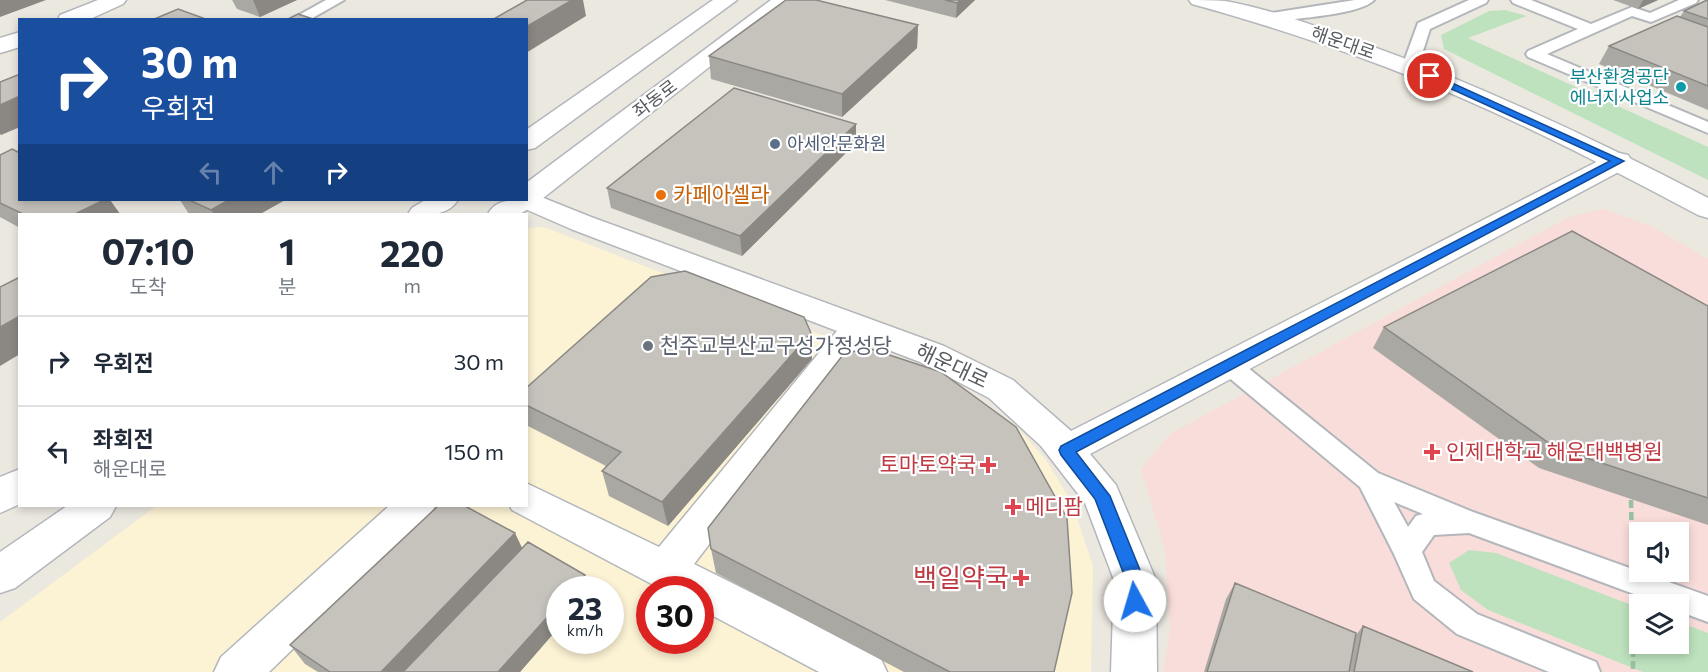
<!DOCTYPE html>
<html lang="ko">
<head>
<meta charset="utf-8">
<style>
	:root { --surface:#fff; --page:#f2f2f3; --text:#1f2937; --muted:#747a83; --line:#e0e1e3 }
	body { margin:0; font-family:Commissioner,"Noto Sans KR",sans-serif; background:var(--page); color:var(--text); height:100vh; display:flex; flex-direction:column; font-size:22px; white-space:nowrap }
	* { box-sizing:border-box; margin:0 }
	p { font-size:20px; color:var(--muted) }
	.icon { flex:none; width:33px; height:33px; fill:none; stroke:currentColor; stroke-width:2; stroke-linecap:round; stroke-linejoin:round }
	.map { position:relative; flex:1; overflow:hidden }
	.side { position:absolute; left:18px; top:213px; width:510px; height:294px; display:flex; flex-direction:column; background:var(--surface); border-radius:0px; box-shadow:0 3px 9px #0003 }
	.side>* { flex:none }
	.top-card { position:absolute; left:18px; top:18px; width:510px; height:183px; border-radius:0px; box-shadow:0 3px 9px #0003; background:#1a4fa0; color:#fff; overflow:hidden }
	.tools { position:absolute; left:1629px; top:522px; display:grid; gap:12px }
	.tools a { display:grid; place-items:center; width:60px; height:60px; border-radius:0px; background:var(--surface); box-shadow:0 3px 9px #0003; font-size:30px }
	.speed { position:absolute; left:546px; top:576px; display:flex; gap:12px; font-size:30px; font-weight:700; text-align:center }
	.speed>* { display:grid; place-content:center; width:78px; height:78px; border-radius:50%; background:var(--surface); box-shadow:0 3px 9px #0003; line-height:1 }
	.speed small { font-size:15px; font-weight:400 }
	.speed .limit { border:9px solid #d22; background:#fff; color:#111 }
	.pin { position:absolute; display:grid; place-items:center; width:51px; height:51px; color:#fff; margin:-26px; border:3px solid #fff; border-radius:50%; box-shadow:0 2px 6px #0007 }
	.me { position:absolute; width:66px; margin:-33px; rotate:354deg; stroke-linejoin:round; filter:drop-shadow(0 0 4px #0008) }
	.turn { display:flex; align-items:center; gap:21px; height:126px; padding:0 24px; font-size:27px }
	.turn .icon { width:78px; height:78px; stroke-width:2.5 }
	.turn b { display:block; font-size:42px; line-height:51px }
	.lanes { display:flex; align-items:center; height:57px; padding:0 24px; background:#0003; justify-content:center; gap:30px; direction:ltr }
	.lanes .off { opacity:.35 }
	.eta { display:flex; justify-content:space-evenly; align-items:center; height:102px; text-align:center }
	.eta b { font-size:36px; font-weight:700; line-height:42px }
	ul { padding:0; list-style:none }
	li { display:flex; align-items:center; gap:18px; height:90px; padding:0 24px; border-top:2px solid var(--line) }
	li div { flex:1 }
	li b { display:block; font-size:22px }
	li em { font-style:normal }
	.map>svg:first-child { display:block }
	.commercial { fill:#fcf2d4; fill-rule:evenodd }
	.medical { fill:#f9dddb; fill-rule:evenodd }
	.green { fill:#bde2bd }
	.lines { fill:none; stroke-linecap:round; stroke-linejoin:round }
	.service-casing { stroke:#b3b6ba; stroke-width:4 }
	.minor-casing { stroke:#b3b6ba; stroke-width:3 }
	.secondary-casing { stroke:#b4b7bc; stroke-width:3 }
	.path { stroke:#96c2a3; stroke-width:4.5; stroke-dasharray:8 4; stroke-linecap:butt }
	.service { fill:#fff; fill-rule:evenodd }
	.minor { fill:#fff; fill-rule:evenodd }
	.secondary { fill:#fff; fill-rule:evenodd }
	.wall { fill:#aaa8a3 }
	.shaded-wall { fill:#8b8884 }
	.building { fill:#c6c3bd; stroke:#8b8884; stroke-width:1.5 }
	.route { fill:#1a73e8; stroke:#114b97; stroke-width:1.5 }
	.culture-dot { fill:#0f9aa8; stroke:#fff; stroke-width:2 }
	.service-dot { fill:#5c6f8a; stroke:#fff; stroke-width:2 }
	.food-dot { fill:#e8710a; stroke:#fff; stroke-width:2 }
	.worship-dot { fill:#6b7280; stroke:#fff; stroke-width:2 }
	.health-dot { fill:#e0444e; stroke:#fff; stroke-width:2 }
	.labels { text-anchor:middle; stroke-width:4.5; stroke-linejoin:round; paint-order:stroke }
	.far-street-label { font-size:18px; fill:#595c60; stroke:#fff }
	.far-culture-label { font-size:18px; fill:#0d838f; stroke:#fff; text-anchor:end }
	.far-service-label { font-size:18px; fill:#4e5e75; stroke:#fff; text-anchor:start }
	.food-label { font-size:21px; fill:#c56008; stroke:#fff; text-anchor:start }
	.worship-label { font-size:21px; fill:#5b616d; stroke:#fff; text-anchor:start }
	.street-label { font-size:21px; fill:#595c60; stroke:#fff }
	.health-label { font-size:21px; fill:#be3a42; stroke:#fff; text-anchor:start }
	.near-health-label { font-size:26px; fill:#be3a42; stroke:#fff; text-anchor:end }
</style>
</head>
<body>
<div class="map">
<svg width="1708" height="672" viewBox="0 0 1708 672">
	<rect width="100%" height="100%" fill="#ebe8e0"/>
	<!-- commercial -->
	<path class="commercial" d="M544 227 822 335 958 383 1016 426 1046 460 1072 503 1093 566 1091 672H0V622L156 506H526L527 228ZM560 590H610V640H560ZM650 590H700V640H650Z"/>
	<!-- medical -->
	<path class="medical" d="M1603 209 1651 226 1708 259V672H1163L1170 628 1165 550 1141 469 1170 434 1567 218ZM1640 532H1678V572H1640ZM1640 604H1678V644H1640Z"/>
	<!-- green -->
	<path class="green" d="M1505 10 1527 16 1468 38 1708 147V180L1444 49 1441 35 1489 11Z
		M1469 550 1496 553 1639 608 1640 644H1678L1679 622 1708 633V672H1643L1488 610 1461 590 1449 563Z"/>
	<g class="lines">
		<defs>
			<path id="service" d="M326 0H344L309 20H290Z
				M1355 0H1374C1361 15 1289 19 1266 22L1259 18 1266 14Z
				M1469 0H1488L1486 3 1430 29 1418 67 1416 70H1404L1402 67 1418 23Z
				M1511 0H1531L1591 24 1632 7 1650 13 1679 0H1698L1696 3 1651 22 1632 16 1547 54 1708 122V133L1528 57 1526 54 1528 51 1578 29 1513 3Z
				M1229 357 1237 359 1378 473 1473 512 1708 596V622L1678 611V604H1661L1469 533 1434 535 1422 552 1434 581 1477 614 1596 662 1600 672H1549L1457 634 1414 599 1394 554 1360 487 1221 371 1217 365 1221 359ZM1394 502 1423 514 1416 516 1408 527Z"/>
			<path id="minor" d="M98 0H126L123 4 88 20H58L60 15Z
				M20 32V47L0 53V38Z
				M1619 153 1628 155 1632 161 1628 167 1090 454 1116 485 1156 580 1157 672H1111L1114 580 1085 503 1041 446 989 398 920 362 865 341 694 564 880 657 887 672H819L700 609V590H663L512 510 510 506H526V483L659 547 837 331 571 229 516 205 512 200H526V191L591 217 944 346 1013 380 1071 431 1610 155Z
				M389 506H435L429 517 269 672H214L221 657Z"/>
			<path id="secondary" d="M713 0H737L535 148 526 150V130Z
				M771 0H794L533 206 520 214H488C496 199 511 200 526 200V183Z
				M1189 0C1200 0 1213 0 1225 1 1270 9 1316 26 1360 42 1480 85 1595 139 1708 198V218L1698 215C1597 161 1494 108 1386 67 1322 43 1258 22 1192 4Z
				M425 200H458C446 218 427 214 408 214L412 208Z
				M20 469V504L0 513V477Z
				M67 506H116L110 517 15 588 0 593V552Z"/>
		</defs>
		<!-- service casing -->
		<use href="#service" class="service-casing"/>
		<!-- minor casing -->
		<use href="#minor" class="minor-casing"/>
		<!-- secondary casing -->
		<use href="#secondary" class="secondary-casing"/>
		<!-- path -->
		<path class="path" d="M1631 500 1632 548
			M1633 613V672"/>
		<!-- service -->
		<use href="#service" class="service"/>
		<!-- minor -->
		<use href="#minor" class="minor"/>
		<!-- secondary -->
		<use href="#secondary" class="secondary"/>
	</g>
	<!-- wall -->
	<path class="wall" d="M232 0H297L260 17 237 9Z
		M885 0H975L956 18Z
		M1613 0H1658L1638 9Z
		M1708 0V110L1599 64 1609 46 1680 17 1684 11Z
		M918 25 917 48 842 117 711 79 709 56Z
		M856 124V143L742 256 611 208 607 188Z
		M0 155 110 200 120 214H20V228L0 217Z
		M180 200H285L260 214H189Z
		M1708 306V525L1539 468 1373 348 1384 327Z
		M811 333 812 359 668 526 609 496 602 471 606 466 526 425V388Z
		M522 549 560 590V626L520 672H318L305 664 290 645Z
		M711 549 1054 672H904L716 573Z
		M1235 583 1356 635 1363 626 1473 672H1204L1226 599Z"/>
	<!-- shaded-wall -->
	<path class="shaded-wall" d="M0 0H46L0 17Z
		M253 0H297L260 17Z
		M572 0H583L586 16 526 53V27Z
		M961 0H975L956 18 957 3Z
		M1643 0H1658L1638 9Z
		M918 25 917 48 842 117V94Z
		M20 96V127L1 135 0 134V105Z
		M856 124V143L742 256 740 236Z
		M104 200H110L120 214H75Z
		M229 200H285L260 214H214L211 210Z
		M20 316V354L0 366V327Z
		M811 333 812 359 668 526 662 502Z
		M515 533 524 552 411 672H381Z
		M585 575 590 590H571Z
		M560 603V626L520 672H498Z"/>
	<!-- building -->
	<path class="building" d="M527 0H572L526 27V20H492Z
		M786 0H816L918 25 842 94 709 56Z
		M945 0H961L957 3Z
		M1707 0H1708V19L1684 11Z
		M178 9 203 18 201 20H152Z
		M298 14 316 20H286Z
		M1677 16 1708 27V86L1609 46Z
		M20 74V96L0 105V82Z
		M734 88 856 124 740 236 607 188Z
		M12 149 20 153V200H104L75 214H23L0 203V155Z
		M189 200H229L211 210Z
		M1572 231 1708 306V498L1556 448 1384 327Z
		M685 271 804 317 811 333 662 502 602 471 621 452 526 405V388L651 277Z
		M20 277V316L0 327V287Z
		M865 347 941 372 1016 427 1067 518 1072 593 1054 672H950L711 549 708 528 842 356Z
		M438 506H465L515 533 381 672H330L290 645Z
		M528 542 585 575 571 590H560V603L498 672H403Z
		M1235 583 1356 633 1349 672H1207Z
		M1363 626 1473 672H1354Z"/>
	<!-- route -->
	<path class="route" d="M1430 73 1624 161 1076 452 1110 496 1144 580V601L1141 607 1135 609 1129 607 1126 601V580L1095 499 1061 455 1059 450 1061 446 1610 161 1427 78 1426 76Z"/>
	<!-- markers -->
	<circle class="culture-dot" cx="1681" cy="87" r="6"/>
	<circle class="service-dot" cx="775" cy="144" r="6"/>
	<circle class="food-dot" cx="661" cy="195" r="6"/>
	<circle class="worship-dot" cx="648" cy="346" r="6"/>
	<g class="health-dot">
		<path d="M1429 443h6v6h6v6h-6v6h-6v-6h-6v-6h6z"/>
		<path d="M985 456h6v6h6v6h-6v6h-6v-6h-6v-6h6z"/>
		<path d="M1010 498h6v6h6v6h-6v6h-6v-6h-6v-6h6z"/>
		<path d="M1018 569h6v6h6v6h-6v6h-6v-6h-6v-6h6z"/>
	</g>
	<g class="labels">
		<!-- far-street labels -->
		<g class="far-street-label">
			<text transform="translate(1343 43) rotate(19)" y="6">해운대로</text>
			<text transform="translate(655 99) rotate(-37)" y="6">좌동로</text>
		</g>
		<!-- far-culture labels -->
		<g class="far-culture-label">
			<text x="1669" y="83">부산환경공단<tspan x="1669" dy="21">에너지사업소</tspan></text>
		</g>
		<!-- far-service labels -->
		<g class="far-service-label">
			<text x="787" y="150">아세안문화원</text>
		</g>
		<!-- food labels -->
		<g class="food-label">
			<text x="673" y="202">카페아셀라</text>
		</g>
		<!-- worship labels -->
		<g class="worship-label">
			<text x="660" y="353">천주교부산교구성가정성당</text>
		</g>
		<!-- street labels -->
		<g class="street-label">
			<text transform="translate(952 366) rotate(25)" y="7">해운대로</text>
		</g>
		<!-- health labels -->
		<g class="health-label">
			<text x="1446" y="459">인제대학교 해운대백병원</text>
			<text x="976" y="472" text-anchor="end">토마토약국</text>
			<text x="1025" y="514">메디팜</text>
		</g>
		<!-- near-health labels -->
		<g class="near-health-label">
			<text x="1009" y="587">백일약국</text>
		</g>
	</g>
</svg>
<div class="tools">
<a><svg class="icon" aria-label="sound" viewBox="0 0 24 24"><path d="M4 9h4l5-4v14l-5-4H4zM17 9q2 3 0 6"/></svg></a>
<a><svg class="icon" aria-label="layers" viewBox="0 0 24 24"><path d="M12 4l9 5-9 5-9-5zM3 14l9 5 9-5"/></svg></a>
</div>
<div class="speed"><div>23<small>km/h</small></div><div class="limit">30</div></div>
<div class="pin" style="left:1430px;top:76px;background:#d93025"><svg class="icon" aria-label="arrive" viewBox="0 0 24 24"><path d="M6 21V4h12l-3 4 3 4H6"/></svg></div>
<svg class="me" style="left:1135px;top:601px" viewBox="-20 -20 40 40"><circle r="19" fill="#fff"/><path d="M0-13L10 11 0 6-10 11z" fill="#1a73e8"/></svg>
<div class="top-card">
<div class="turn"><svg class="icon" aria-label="right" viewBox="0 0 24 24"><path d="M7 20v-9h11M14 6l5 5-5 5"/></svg><div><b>30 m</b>우회전</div></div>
<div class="lanes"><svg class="icon off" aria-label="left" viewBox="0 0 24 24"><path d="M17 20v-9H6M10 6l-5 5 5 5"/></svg><svg class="icon off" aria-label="ahead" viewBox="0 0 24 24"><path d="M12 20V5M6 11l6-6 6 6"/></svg><svg class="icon" aria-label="right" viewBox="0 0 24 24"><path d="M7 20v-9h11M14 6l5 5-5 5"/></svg></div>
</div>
<section class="side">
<div class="eta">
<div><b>07:10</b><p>도착</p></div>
<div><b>1</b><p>분</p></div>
<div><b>220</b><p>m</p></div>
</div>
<ul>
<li><svg class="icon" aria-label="right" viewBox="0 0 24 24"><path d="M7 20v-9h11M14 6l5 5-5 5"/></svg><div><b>우회전</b></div><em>30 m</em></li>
<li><svg class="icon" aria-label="left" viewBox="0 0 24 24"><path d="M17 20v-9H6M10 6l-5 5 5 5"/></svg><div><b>좌회전</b><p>해운대로</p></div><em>150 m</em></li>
</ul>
</section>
</div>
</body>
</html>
